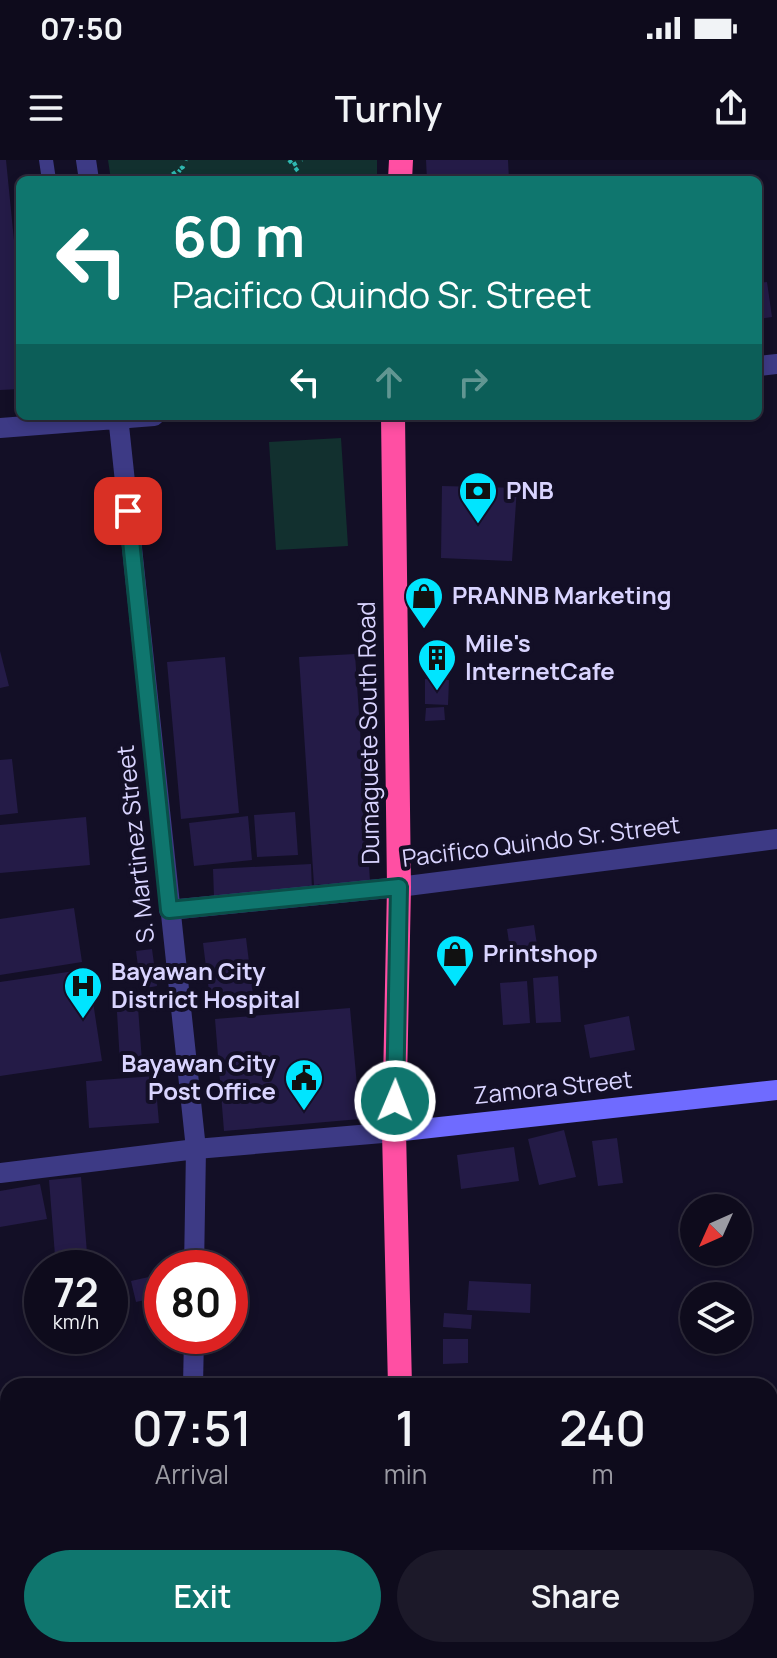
<!DOCTYPE html>
<html lang="en">
<head>
<meta charset="utf-8">
<style>
	:root { --surface:#0e0b1c; --page:#1c1929; --text:#f1f3f6; --muted:#9b9ba3; --line:#2e2b3b; --accent:#0f766e }
	body { margin:0; font-family:Manrope,sans-serif; background:var(--page); color:var(--text); height:100vh; display:flex; flex-direction:column; font-size:30px; white-space:nowrap }
	* { box-sizing:border-box; margin:0 }
	p { font-size:26px; color:var(--muted) }
	.icon { flex:none; width:44px; height:44px; fill:none; stroke:currentColor; stroke-width:2; stroke-linecap:round; stroke-linejoin:round }
	.map { position:relative; flex:1; overflow:hidden }
	.panel { position:absolute; left:0px; top:1218px; width:778px; height:280px; display:flex; flex-direction:column; background:var(--surface); border-radius:24px 24px 0 0; box-shadow:0 4px 12px #0003,0 0 0 2px var(--line) }
	.panel>* { flex:none }
	.banner { position:absolute; left:16px; top:16px; width:746px; height:244px; border-radius:12px; box-shadow:0 4px 12px #0003,0 0 0 2px var(--line); background:#0f766e; color:#fff; overflow:hidden }
	.needle { width:52px; rotate:225deg }
	.controls { position:absolute; left:680px; top:1034px; display:grid; gap:16px }
	.controls a { display:grid; place-items:center; width:72px; height:72px; border-radius:50%; background:var(--surface); box-shadow:0 4px 12px #0003,0 0 0 2px var(--line); font-size:40px }
	.speed { position:absolute; left:24px; top:1090px; display:flex; gap:16px; font-size:40px; font-weight:700; text-align:center }
	.speed>* { display:grid; place-content:center; width:104px; height:104px; border-radius:50%; background:var(--surface); box-shadow:0 4px 12px #0003,0 0 0 2px var(--line); line-height:1 }
	.speed small { font-size:20px; font-weight:400 }
	.speed .limit { border:12px solid #d22; background:#fff; color:#111 }
	.pin { position:absolute; display:grid; place-items:center; width:68px; height:68px; color:#fff; margin:-34px; border-radius:16px; box-shadow:0 4px 12px #0006 }
	.me { position:absolute; width:88px; margin:-44px; rotate:1deg; stroke-linejoin:round; filter:drop-shadow(0 0 6px #0008) }
	.turn { display:flex; align-items:center; gap:28px; height:168px; padding:0 24px; font-size:36px }
	.turn .icon { width:104px; height:104px; stroke-width:2.5 }
	.turn b { display:block; font-size:56px; line-height:68px }
	.lanes { display:flex; align-items:center; height:76px; padding:0 24px; background:#0003; justify-content:center; gap:40px; direction:ltr }
	.lanes .off { opacity:.35 }
	.eta { display:flex; justify-content:space-evenly; align-items:center; height:136px; text-align:center }
	.eta b { font-size:48px; font-weight:600; line-height:56px }
	.action { display:flex; gap:16px; margin-top:auto; padding:16px 24px }
	.action a { flex:1; height:92px; border-radius:48px; background:var(--accent); color:#fff; font-size:32px; font-weight:600; line-height:92px; text-align:center }
	.action a+a { background:var(--page); color:var(--text) }
	.status { display:flex; justify-content:space-between; align-items:center; height:56px; padding:0 40px; background:var(--surface); direction:ltr }
	.status svg { height:22px; fill:currentColor }
	header { display:flex; justify-content:space-between; align-items:center; height:104px; padding:0 24px; background:var(--surface); font-size:36px; font-weight:600 }
	.map>svg:first-child { display:block }
	.green { fill:#12302f }
	.building { fill:#241b47 }
	.lines { fill:none; stroke-linecap:round; stroke-linejoin:round }
	.path { stroke:#2fb8b0; stroke-width:4; stroke-dasharray:4 6; stroke-linecap:butt }
	.lane { stroke:#3d3a85; stroke-width:14 }
	.street { stroke:#3d3a85; stroke-width:20 }
	.secondary { stroke:#6f6bff; stroke-width:20 }
	.highway { stroke:#ff4fa3; stroke-width:24 }
	.route-casing { stroke:#0a4d48; stroke-width:20 }
	.route { stroke:#0f766e; stroke-width:14 }
	.labels { text-anchor:middle; stroke-width:8; stroke-linejoin:round; paint-order:stroke }
	.poi-label { font-size:24px; font-weight:bold; fill:#d9d4ff; stroke:#130f26; text-anchor:start }
	.street-label { font-size:24px; fill:#d9d4ff; stroke:#130f26 }
</style>
</head>
<body>
<div class="status"><b>07:50</b><svg viewBox="0 0 49 12"><path d="M0 12V9h3v3zM5 12V6h3v6zM10 12V3h3v9zM15 12V0h3v12zM26 1h20v11H26zM47 4h2v5h-2z"/></svg></div>
<header><svg class="icon" aria-label="menu" viewBox="0 0 24 24"><path d="M4 6h16M4 12h16M4 18h16"/></svg>Turnly<svg class="icon" aria-label="share" viewBox="0 0 24 24"><path d="M12 15V3M7 8l5-5 5 5M5 13v7h14v-7"/></svg></header>
<div class="map">
<svg width="777" height="1498" viewBox="0 0 777 1498">
	<rect width="100%" height="100%" fill="#130f26"/>
	<!-- green -->
	<path class="green" d="M108 0H377V20H111Z
		M341 278 348 386 276 390 269 282Z"/>
	<!-- building -->
	<path class="building" d="M0 0H6L20 140V229L0 230Z
		M426 0H508L509 20H427Z
		M767 122 772 157 758 159V123Z
		M442 326 517 328 512 401 441 398Z
		M0 491 9 526 0 528Z
		M355 494 370 721 314 725 299 497Z
		M225 497 239 653 181 659 167 502Z
		M425 519 449 520 448 545 425 544Z
		M444 547 445 560 425 561 426 548Z
		M12 599 18 653 0 655V600Z
		M295 652 298 695 257 697 254 655Z
		M248 656 252 700 194 706 189 663Z
		M86 657 90 705 0 713V665Z
		M311 704 312 731 214 737 213 709Z
		M74 748 82 802 0 815V759Z
		M534 765 539 798 512 802 507 769Z
		M246 778 254 842 211 847 203 783Z
		M152 789 157 826 141 829 136 791Z
		M88 809 102 901 0 916V822Z
		M558 816 561 862 536 863 533 818Z
		M527 821 530 863 503 865 500 823Z
		M137 833 142 902 120 903 116 835Z
		M350 848 360 959 224 971 215 859Z
		M629 856 635 890 590 898 584 865Z
		M155 916 159 963 89 968 86 921Z
		M564 970 576 1017 539 1025 528 979Z
		M617 978 623 1023 598 1026 592 981Z
		M514 987 519 1021 461 1029 457 995Z
		M81 1017 88 1106 56 1108 49 1020Z
		M40 1024 47 1059 0 1067V1031Z
		M162 1114V1136L136 1142 131 1121Z
		M469 1121 531 1124 530 1153 467 1150Z
		M444 1153 472 1155 471 1169 443 1167Z
		M443 1179H468V1203L443 1204Z"/>
	<g class="lines">
		<!-- path -->
		<path class="path" d="M289 0 305 20
			M293 5 302 0
			M164 20 183 7 186 0
			M173 20 180 10"/>
		<!-- lane -->
		<path class="lane" d="M46 0 49 20
			M0 1412 8 1411"/>
		<!-- street -->
		<path class="street" d="M86 0 89 20
			M758 206 777 204
			M118 256 196 989 194 1108
			M0 268 154 256
			M169 750 399 727 777 679
			M0 1013 196 989 394 972
			M193 1226 194 1176
			M197 1490 198 1498"/>
		<!-- secondary -->
		<path class="secondary" d="M394 972 777 930"/>
		<!-- highway -->
		<path class="highway" d="M400 20 401 0
			M393 256 399 727 394 972 400 1226
			M435 1490 437 1498"/>
	</g>
	<g class="lines">
		<defs>
			<path id="route" d="M128 351 169 750 399 727 395 941"/>
		</defs>
		<!-- route casing -->
		<use href="#route" class="route-casing"/>
		<!-- route -->
		<use href="#route" class="route"/>
	</g>
	<!-- icons -->
	<defs>
		<symbol id="bank-pin" viewBox="-11 -11 22 30"><path d="M0 17L-7.5 6A9.5 9.5 0 1 1 7.5 6Z" fill="#00e5ff" stroke="#130f26"/><path d="M-6-4H6V4H-6ZM0-2.3a2.3 2.3 0 1 0 0 4.6a2.3 2.3 0 1 0 0-4.6Z" fill="#111"/></symbol>
		<symbol id="shop-pin" viewBox="-11 -11 22 30"><path d="M0 17L-7.5 6A9.5 9.5 0 1 1 7.5 6Z" fill="#00e5ff" stroke="#130f26"/><path d="M-5-2.5h2.3a2.7 3.5 0 0 1 5.4 0H5L5.5 6h-11ZM-1.5-2.5h3a1.5 2.3 0 0 0-3 0Z" fill="#111"/></symbol>
		<symbol id="building-pin" viewBox="-11 -11 22 30"><path d="M0 17L-7.5 6A9.5 9.5 0 1 1 7.5 6Z" fill="#00e5ff" stroke="#130f26"/><path d="M-4-6H4V6H1V3H-1V6H-4ZM-2.5-4.3h1.7v1.8h-1.7ZM.8-4.3h1.7v1.8H.8ZM-2.5-1h1.7V.8h-1.7ZM.8-1h1.7V.8H.8Z" fill="#111"/></symbol>
		<symbol id="hospital-pin" viewBox="-11 -11 22 30"><path d="M0 17L-7.5 6A9.5 9.5 0 1 1 7.5 6Z" fill="#00e5ff" stroke="#130f26"/><path d="M-5-5h3v3.5h4V-5h3V5h-3V1.5h-4V5h-3Z" fill="#111"/></symbol>
		<symbol id="civic-pin" viewBox="-11 -11 22 30"><path d="M0 17L-7.5 6A9.5 9.5 0 1 1 7.5 6Z" fill="#00e5ff" stroke="#130f26"/><path d="M-.6-6.5H3V-4.5H.6V-3L4-1V1h2V6H-6V1h2V-1L-.6-3ZM-1.2 2.5V6h2.4V2.5Z" fill="#111"/></symbol>
	</defs>
	<g fill-rule="evenodd">
		<use href="#bank-pin" x="456" y="309" width="44" height="60"/>
		<use href="#shop-pin" x="402" y="414" width="44" height="60"/>
		<use href="#building-pin" x="415" y="476" width="44" height="60"/>
		<use href="#shop-pin" x="433" y="772" width="44" height="60"/>
		<use href="#hospital-pin" x="61" y="804" width="44" height="60"/>
		<use href="#civic-pin" x="282" y="896" width="44" height="60"/>
	</g>
	<g class="labels">
		<!-- poi labels -->
		<g class="poi-label">
			<text x="506" y="339">PNB</text>
			<text x="452" y="444">PRANNB Marketing</text>
			<text x="465" y="492">Mile's<tspan x="465" dy="28">InternetCafe</tspan></text>
			<text x="483" y="802">Printshop</text>
			<text x="111" y="820">Bayawan City<tspan x="111" dy="28">District Hospital</tspan></text>
			<text x="276" y="912" text-anchor="end">Bayawan City<tspan x="276" dy="28">Post Office</tspan></text>
		</g>
		<!-- street labels -->
		<g class="street-label">
			<text transform="translate(369 573) rotate(-91)" y="8">Dumaguete South Road</text>
			<text transform="translate(541 682) rotate(-7)" y="8">Pacifico Quindo Sr. Street</text>
			<text transform="translate(136 684) rotate(-96)" y="8">S. Martinez Street</text>
			<text transform="translate(553 928) rotate(-6)" y="8">Zamora Street</text>
		</g>
	</g>
</svg>
<div class="controls">
<a><svg class="needle" viewBox="-14 -14 28 28"><path d="M0-13l5 13h-10z" fill="#e53935"/><path d="M0 13l5-13h-10z" fill="#9b9ba3"/></svg></a>
<a><svg class="icon" aria-label="layers" viewBox="0 0 24 24"><path d="M12 4l9 5-9 5-9-5zM3 14l9 5 9-5"/></svg></a>
</div>
<div class="speed"><div>72<small>km/h</small></div><div class="limit">80</div></div>
<div class="pin" style="left:128px;top:351px;background:#d93025"><svg class="icon" aria-label="arrive" viewBox="0 0 24 24"><path d="M6 21V4h12l-3 4 3 4H6"/></svg></div>
<svg class="me" style="left:395px;top:941px" viewBox="-20 -20 40 40"><circle r="17" fill="#0f766e" stroke="#fff" stroke-width="3"/><path d="M0-11L8 9 0 5-8 9z" fill="#fff"/></svg>
<div class="banner">
<div class="turn"><svg class="icon" aria-label="left" viewBox="0 0 24 24"><path d="M17 20v-9H6M10 6l-5 5 5 5"/></svg><div><b>60 m</b>Pacifico Quindo Sr. Street</div></div>
<div class="lanes"><svg class="icon" aria-label="left" viewBox="0 0 24 24"><path d="M17 20v-9H6M10 6l-5 5 5 5"/></svg><svg class="icon off" aria-label="ahead" viewBox="0 0 24 24"><path d="M12 20V5M6 11l6-6 6 6"/></svg><svg class="icon off" aria-label="right" viewBox="0 0 24 24"><path d="M7 20v-9h11M14 6l5 5-5 5"/></svg></div>
</div>
<section class="panel">
<div class="eta">
<div><b>07:51</b><p>Arrival</p></div>
<div><b>1</b><p>min</p></div>
<div><b>240</b><p>m</p></div>
</div>
<div class="action"><a>Exit</a><a>Share</a></div>
</section>
</div>
</body>
</html>
